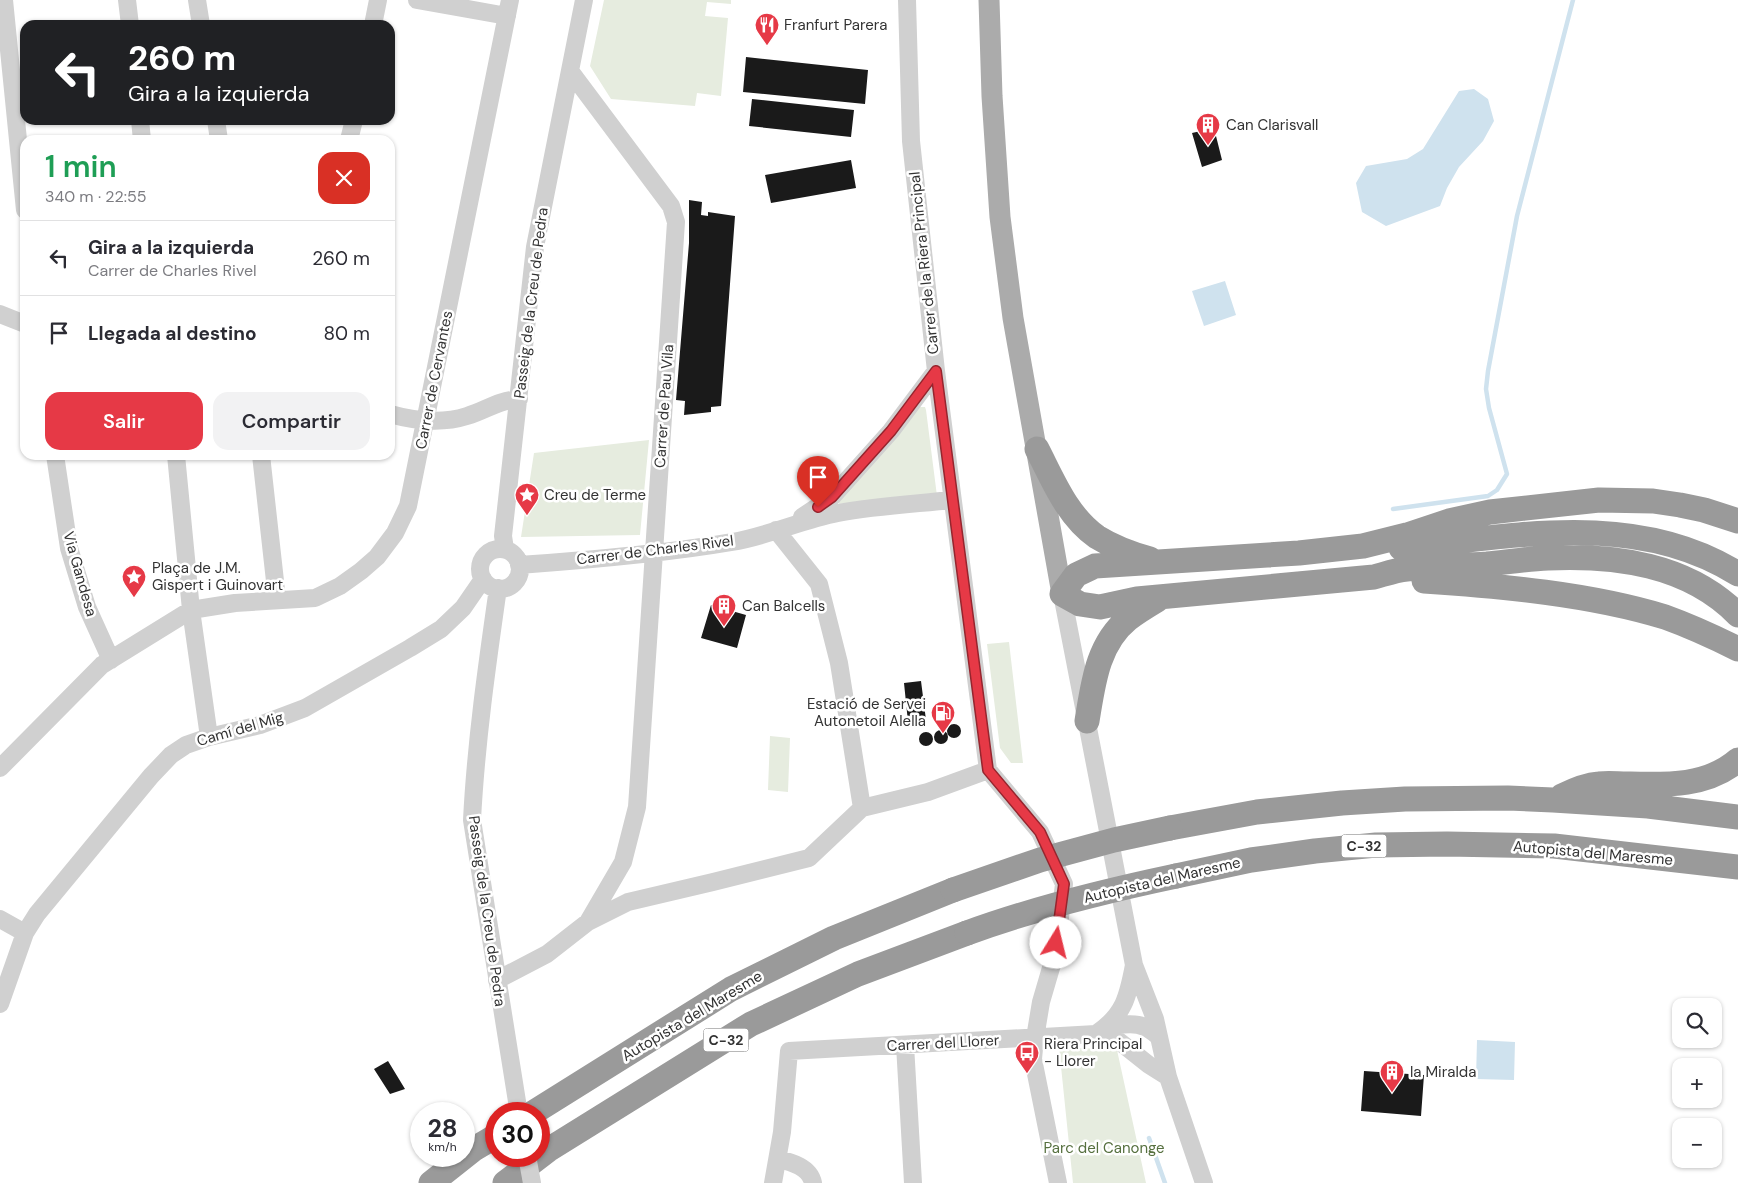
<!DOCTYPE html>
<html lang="es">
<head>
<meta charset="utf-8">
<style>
	:root { --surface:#fff; --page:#f2f2f3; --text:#2b2b33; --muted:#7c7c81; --line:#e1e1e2; --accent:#e63946 }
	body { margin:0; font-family:"DM Sans",sans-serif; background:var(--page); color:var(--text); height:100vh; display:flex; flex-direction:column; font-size:19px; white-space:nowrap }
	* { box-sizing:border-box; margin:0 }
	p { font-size:16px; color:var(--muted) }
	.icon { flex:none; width:28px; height:28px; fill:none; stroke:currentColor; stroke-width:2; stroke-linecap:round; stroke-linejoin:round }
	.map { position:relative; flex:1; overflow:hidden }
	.drawer { position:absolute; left:20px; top:135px; width:375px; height:325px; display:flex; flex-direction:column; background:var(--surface); border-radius:15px; box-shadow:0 1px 4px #0004 }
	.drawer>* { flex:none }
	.top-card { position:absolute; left:20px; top:20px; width:375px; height:105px; border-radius:15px; box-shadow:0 1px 4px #0004; background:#202124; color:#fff; overflow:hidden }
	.buttons { position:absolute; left:1672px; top:998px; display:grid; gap:10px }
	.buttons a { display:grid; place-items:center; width:50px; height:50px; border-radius:10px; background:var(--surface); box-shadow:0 1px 4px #0004; font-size:25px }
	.speed { position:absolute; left:410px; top:1102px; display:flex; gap:10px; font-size:25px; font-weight:700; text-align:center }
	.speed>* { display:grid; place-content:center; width:65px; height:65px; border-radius:50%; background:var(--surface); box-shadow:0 1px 4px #0004; line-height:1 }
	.speed small { font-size:12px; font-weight:400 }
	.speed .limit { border:8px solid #d22; background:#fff; color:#111 }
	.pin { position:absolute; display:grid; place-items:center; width:42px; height:42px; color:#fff; margin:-51px -21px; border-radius:50% 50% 50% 0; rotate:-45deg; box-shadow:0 0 5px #0007 }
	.pin .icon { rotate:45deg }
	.me { position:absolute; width:55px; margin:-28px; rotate:9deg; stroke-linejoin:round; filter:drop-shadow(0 0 4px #0008) }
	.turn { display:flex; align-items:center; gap:18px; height:105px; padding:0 25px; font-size:22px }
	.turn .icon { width:65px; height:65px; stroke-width:2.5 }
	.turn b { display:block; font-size:35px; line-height:42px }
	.round { display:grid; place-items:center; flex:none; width:52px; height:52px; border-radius:15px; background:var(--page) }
	.head { display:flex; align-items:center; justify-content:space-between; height:85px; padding:0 25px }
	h1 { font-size:30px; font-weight:600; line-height:38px; color:#1e9e55 }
	.button { display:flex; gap:10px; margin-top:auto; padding:10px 25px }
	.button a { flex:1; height:58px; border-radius:15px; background:var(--accent); color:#fff; font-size:20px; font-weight:600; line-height:58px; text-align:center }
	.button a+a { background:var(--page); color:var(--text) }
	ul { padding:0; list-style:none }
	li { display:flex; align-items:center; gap:15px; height:75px; padding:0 25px; border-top:1px solid var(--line) }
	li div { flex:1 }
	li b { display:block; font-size:19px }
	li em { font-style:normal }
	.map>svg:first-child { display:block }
	.green { fill:#e6ecdf }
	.water { fill:#cfe2ee }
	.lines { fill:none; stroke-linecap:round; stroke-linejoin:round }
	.stream { stroke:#cfe2ee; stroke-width:4.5 }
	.building { fill:#1a1a1a }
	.minor { stroke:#d0d0d0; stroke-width:18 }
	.major { stroke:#ababab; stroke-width:21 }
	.highway { stroke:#9a9a9a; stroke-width:25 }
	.minor-bridge { stroke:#d0d0d0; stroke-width:18 }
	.highway-bridge { stroke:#9a9a9a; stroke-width:25 }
	.route-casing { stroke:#96252e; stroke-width:12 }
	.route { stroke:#e63946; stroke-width:9 }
	.labels { text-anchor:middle; stroke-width:5; stroke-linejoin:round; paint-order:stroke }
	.shield { fill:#fff; stroke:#707070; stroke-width:1 }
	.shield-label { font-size:14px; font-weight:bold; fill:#333 }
	.poi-label { font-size:15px; fill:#333; stroke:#fff; text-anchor:start }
	.street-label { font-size:15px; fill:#333; stroke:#fff }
	.park-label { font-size:15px; fill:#56703f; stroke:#fff }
</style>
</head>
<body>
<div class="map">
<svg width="1738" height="1183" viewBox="0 0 1738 1183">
	<rect width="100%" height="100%" fill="#fff"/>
	<!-- green -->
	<path class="green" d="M604 0H731V4L707 2 705 16 728 18 721 96 697 93 695 106 611 99 590 66Z
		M919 407H925L926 410 937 496 839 504 838 500Z
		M649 440 640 535 521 537 534 453Z
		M1009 642 1023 763H1011L1000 748 987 644Z
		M770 736 790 738 788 792 768 790Z
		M1059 1047 1117 1050 1146 1183H1073Z"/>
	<!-- water -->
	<path class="water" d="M1474 89 1488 99 1494 121 1483 141 1459 167 1447 188 1440 206 1386 226 1362 212 1356 183 1366 166 1407 159 1423 149 1459 91Z
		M1225 281 1236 315 1204 326 1192 291Z
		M1477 1040 1515 1042 1514 1080 1476 1079Z"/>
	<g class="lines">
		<!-- stream -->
		<path class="stream" d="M1393 509 1488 496 1497 490 1507 474 1489 408 1486 389 1488 371 1517 216 1573 0
			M1149 1138 1165 1183"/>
	</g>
	<!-- building -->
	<path class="building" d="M746 57 868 70 865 104 743 92Z
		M752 99 854 110 851 137 749 126Z
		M1214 128 1222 160 1202 167 1192 133Z
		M851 160 856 188 771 203 765 175Z
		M689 200 702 202 701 215 708 216V212L735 216 721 406 711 407V412L684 415 685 401 676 400 689 243Z
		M711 605 746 615 737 648 701 638Z
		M921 681 926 720 908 722 904 683Z
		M947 731a7 7 0 1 1 14 0a7 7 0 1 1-14 0Z
		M934 737a7 7 0 1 1 14 0a7 7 0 1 1-14 0Z
		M919 739a7 7 0 1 1 14 0a7 7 0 1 1-14 0Z
		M388 1061 405 1089 390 1094 374 1069Z
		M1364 1071 1424 1075 1421 1116 1361 1111Z"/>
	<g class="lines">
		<!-- minor -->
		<path class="minor" d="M4 0 25 210
			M127 0 130 25
			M197 0 201 25
			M417 0 507 16
			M907 0 911 141 936 371 988 770 1040 832 1064 884 1059 926 1053 961 1041 1002 1035 1038 1033 1059 1058 1183
			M373 25 378 0
			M570 71 671 206 676 222 637 807 623 862 588 922
			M140 120 142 140
			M216 120 219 140
			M349 140 354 120
			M0 314 25 324
			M390 414C415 421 442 424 467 416 487 410 496 401 519 399
			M55 455 69 548 87 607 111 660
			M176 455 191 610 209 737
			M261 455 277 599
			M802 517 832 497 891 431 936 371
			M776 530 819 584 839 663 862 808
			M505 549 503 536 535 247 584 0
			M480 569a20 20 0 1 1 40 0a20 20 0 1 1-40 0Z
			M519 565C590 560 662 554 732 542 768 536 802 520 838 513 875 506 914 504 952 500
			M498 588C487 665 476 742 472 820L519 1114
			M1062 594 1134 965 1155 1019 1168 1077 1204 1183
			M0 768 102 665 191 610 235 603 315 598 340 586 361 571 377 557 395 533 408 506 510 0
			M0 919 25 933
			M497 980 547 954 588 922 628 902 713 882 809 858 862 808 928 792 988 770
			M0 1004 25 933 37 914 151 776 171 755 186 745 209 737 260 725 305 708 410 648 441 629 463 608 483 579
			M1107 1026C1130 1024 1141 1020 1159 1037
			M1096 1034C1124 1015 1128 997 1134 965
			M905 1045 913 1183
			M778 1159C791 1162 810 1167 813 1183
			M773 1183 782 1132 789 1051 1096 1034 1120 1042 1149 1065 1168 1077"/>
		<!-- major -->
		<path class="major" d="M989 0 992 96 1000 217 1013 318 1062 594"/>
		<!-- highway -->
		<path class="highway" d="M1037 449C1053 480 1067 516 1097 537 1113 547 1132 554 1150 559
			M1738 521 1704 510 1680 505 1653 501 1599 500 1490 512 1449 521 1407 535 1363 546 1299 553 1095 566 1076 575 1062 594 1080 604 1100 607 1137 599 1374 577C1385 574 1396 570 1407 569 1434 566 1461 566 1487 564 1507 562 1527 559 1548 558 1615 555 1688 564 1738 615
			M1401 548C1513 536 1637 510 1738 574
			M1424 581C1501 586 1590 594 1665 617 1690 626 1714 637 1738 649
			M1087 721C1093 685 1097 644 1128 619 1137 612 1147 606 1157 600
			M1562 796C1574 790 1586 785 1599 784 1608 783 1618 784 1627 784 1665 785 1707 787 1738 760
			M1170 828 1257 812 1342 803 1405 799 1508 798 1553 800 1648 806 1738 817
			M1176 876 1251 860 1315 851 1376 845 1447 844 1554 846 1738 867
			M531 1114 731 989 834 938 953 890
			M431 1183 474 1149 496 1136
			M505 1183 548 1150 751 1024 858 974 967 933"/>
		<!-- minor-bridge -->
		<path class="minor-bridge" d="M527 1156 532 1183"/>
		<!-- highway-bridge -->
		<path class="highway-bridge" d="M953 890 1040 860 1114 840 1170 828
			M967 933C1035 908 1105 891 1176 876"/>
	</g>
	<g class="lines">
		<defs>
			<path id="route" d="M818 507 832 497 891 431 936 371 988 770 1040 832 1064 884 1056 943"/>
		</defs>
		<!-- route casing -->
		<use href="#route" class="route-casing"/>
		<!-- route -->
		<use href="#route" class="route"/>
	</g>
	<!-- icons -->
	<defs>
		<symbol id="restaurant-pin" viewBox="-11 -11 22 30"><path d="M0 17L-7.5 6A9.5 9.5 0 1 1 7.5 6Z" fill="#e63946" stroke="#fff"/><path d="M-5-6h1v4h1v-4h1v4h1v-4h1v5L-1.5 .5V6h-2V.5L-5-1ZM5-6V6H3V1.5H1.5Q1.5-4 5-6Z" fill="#fff"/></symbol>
		<symbol id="building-pin" viewBox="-11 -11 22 30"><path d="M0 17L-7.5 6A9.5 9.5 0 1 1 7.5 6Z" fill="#e63946" stroke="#fff"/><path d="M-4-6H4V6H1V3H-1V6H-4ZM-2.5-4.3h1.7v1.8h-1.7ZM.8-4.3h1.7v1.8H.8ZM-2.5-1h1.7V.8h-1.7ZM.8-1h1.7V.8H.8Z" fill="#fff"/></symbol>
		<symbol id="sight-pin" viewBox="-11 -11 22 30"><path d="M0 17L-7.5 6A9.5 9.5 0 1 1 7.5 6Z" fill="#e63946" stroke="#fff"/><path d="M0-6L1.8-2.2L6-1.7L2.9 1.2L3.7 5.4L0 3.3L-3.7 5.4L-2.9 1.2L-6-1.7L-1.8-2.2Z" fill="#fff"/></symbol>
		<symbol id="fuel-pin" viewBox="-11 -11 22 30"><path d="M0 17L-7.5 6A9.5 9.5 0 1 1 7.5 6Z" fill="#e63946" stroke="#fff"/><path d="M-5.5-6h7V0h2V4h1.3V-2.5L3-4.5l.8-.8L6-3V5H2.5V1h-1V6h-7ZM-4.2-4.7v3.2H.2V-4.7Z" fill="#fff"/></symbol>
		<symbol id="bus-pin" viewBox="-11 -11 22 30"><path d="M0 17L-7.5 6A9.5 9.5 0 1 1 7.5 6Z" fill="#e63946" stroke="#fff"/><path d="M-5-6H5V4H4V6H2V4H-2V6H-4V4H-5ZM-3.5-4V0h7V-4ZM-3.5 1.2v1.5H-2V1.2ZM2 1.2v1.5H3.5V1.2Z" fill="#fff"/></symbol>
	</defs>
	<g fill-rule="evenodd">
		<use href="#restaurant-pin" x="753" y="11" width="28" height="38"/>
		<use href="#building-pin" x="1194" y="111" width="28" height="38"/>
		<use href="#sight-pin" x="513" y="481" width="28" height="38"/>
		<use href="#sight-pin" x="120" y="563" width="28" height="38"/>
		<use href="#building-pin" x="710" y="592" width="28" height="38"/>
		<use href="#fuel-pin" x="929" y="699" width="28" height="38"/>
		<use href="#bus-pin" x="1013" y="1039" width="28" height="38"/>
		<use href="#building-pin" x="1378" y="1058" width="28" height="38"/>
	</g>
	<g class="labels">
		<!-- shield labels -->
		<g class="shield">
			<rect x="1341.5" y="834.5" width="45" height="23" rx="4"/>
			<rect x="703.5" y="1028.5" width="45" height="23" rx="4"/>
		</g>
		<g class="shield-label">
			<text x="1364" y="851">C-32</text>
			<text x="726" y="1045">C-32</text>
		</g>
		<!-- poi labels -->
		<g class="poi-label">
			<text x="784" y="30">Franfurt Parera</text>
			<text x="1226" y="130">Can Clarisvall</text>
			<text x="544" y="500">Creu de Terme</text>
			<text x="152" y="573">Plaça de J.M.<tspan x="152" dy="17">Gispert i Guinovart</tspan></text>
			<text x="742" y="611">Can Balcells</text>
			<text x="926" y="709" text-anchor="end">Estació de Servei<tspan x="926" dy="17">Autonetoil Alella</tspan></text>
			<text x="1044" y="1049">Riera Principal<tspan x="1044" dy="17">- Llorer</tspan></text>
			<text x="1410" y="1077">la Miralda</text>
		</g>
		<!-- street labels -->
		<g class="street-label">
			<text transform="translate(924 263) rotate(-96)" y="5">Carrer de la Riera Principal</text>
			<text transform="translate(531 303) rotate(-83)" y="5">Passeig de la Creu de Pedra</text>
			<text transform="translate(434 380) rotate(-79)" y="5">Carrer de Cervantes</text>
			<text transform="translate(664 406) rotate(-86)" y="5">Carrer de Pau Vila</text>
			<text transform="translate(655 550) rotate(-7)" y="5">Carrer de Charles Rivel</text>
			<text transform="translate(80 574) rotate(74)" y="5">Via Gandesa</text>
			<text transform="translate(240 729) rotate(-16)" y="5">Camí del Mig</text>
			<text transform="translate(1593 853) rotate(5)" y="5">Autopista del Maresme</text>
			<text transform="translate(1162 880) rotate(-13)" y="5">Autopista del Maresme</text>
			<text transform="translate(487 911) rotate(82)" y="5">Passeig de la Creu de Pedra</text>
			<text transform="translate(692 1016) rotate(-31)" y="5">Autopista del Maresme</text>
			<text transform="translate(943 1043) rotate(-3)" y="5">Carrer del Llorer</text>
		</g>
		<!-- park labels -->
		<g class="park-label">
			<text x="1104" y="1153">Parc del Canonge</text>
		</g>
	</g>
</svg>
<div class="buttons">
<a><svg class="icon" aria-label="search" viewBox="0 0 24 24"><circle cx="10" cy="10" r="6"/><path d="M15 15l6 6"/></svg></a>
<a>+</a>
<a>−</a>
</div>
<div class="speed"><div>28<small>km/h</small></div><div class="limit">30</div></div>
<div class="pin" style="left:818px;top:507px;background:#d93025"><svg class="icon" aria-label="arrive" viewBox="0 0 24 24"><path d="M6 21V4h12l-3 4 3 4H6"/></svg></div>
<svg class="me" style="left:1056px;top:943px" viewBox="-20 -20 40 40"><circle r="19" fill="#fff"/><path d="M0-13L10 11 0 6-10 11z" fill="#e63946"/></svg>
<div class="top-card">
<div class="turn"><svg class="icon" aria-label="left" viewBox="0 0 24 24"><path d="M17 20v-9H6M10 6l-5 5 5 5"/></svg><div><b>260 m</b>Gira a la izquierda</div></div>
</div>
<section class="drawer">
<div class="head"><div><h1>1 min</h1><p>340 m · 22:55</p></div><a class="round" style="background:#d93025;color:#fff"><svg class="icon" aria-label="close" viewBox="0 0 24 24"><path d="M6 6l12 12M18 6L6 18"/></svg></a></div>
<ul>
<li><svg class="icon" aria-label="left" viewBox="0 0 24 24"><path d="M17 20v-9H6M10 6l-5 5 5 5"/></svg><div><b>Gira a la izquierda</b><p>Carrer de Charles Rivel</p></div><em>260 m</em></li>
<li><svg class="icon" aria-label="arrive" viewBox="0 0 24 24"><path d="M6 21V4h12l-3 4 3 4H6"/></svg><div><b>Llegada al destino</b></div><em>80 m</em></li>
</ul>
<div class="button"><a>Salir</a><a>Compartir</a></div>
</section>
</div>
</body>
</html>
